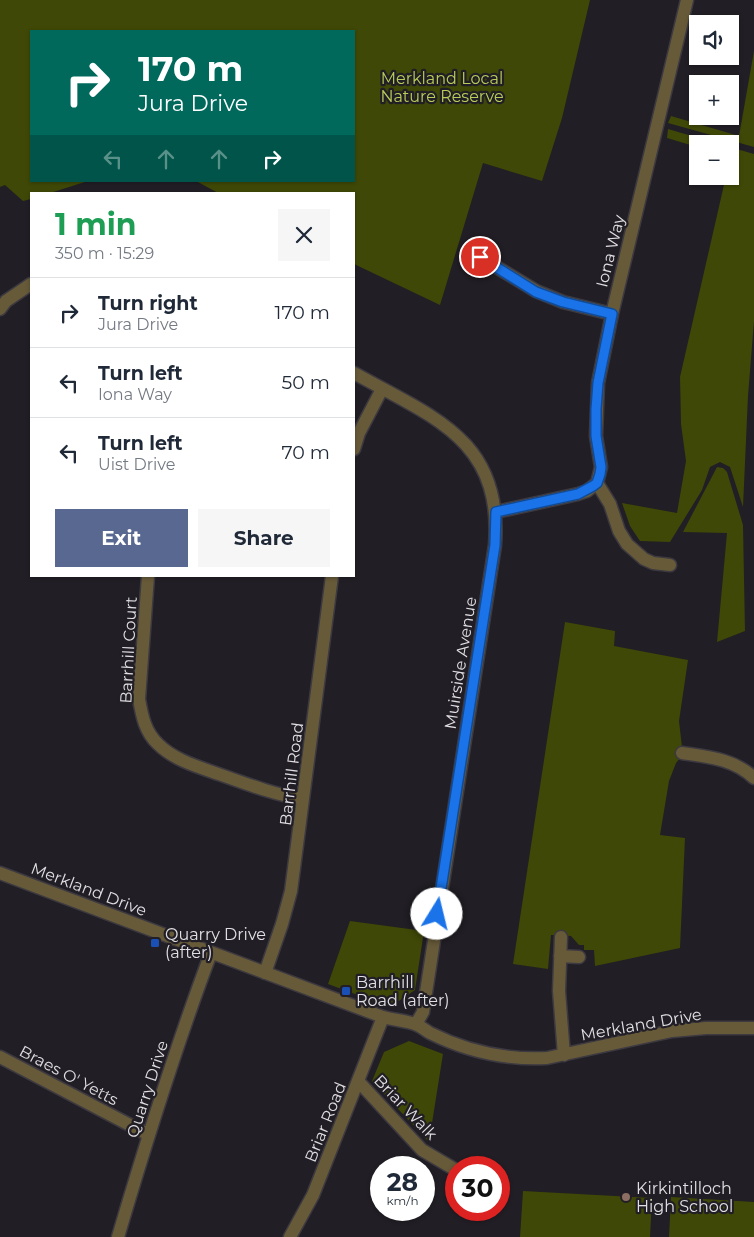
<!DOCTYPE html>
<html lang="en">
<head>
<meta charset="utf-8">
<style>
	:root { --surface:#fff; --page:#f6f6f7; --text:#1f2937; --muted:#747a83; --line:#e0e1e3; --accent:#586890 }
	body { margin:0; font-family:Montserrat,sans-serif; background:var(--page); color:var(--text); height:100vh; display:flex; flex-direction:column; font-size:19px; white-space:nowrap }
	* { box-sizing:border-box; margin:0 }
	p { font-size:16px; color:var(--muted) }
	.icon { flex:none; width:28px; height:28px; fill:none; stroke:currentColor; stroke-width:2; stroke-linecap:round; stroke-linejoin:round }
	.map { position:relative; flex:1; overflow:hidden }
	.sheet { position:absolute; left:30px; top:192px; width:325px; height:385px; display:flex; flex-direction:column; background:var(--surface); border-radius:0px; box-shadow:0 1px 4px #0004 }
	.sheet>* { flex:none }
	.top-card { position:absolute; left:30px; top:30px; width:325px; height:152px; border-radius:0px; box-shadow:0 1px 4px #0004; background:#00695c; color:#fff; overflow:hidden }
	.tools { position:absolute; left:689px; top:15px; display:grid; gap:10px }
	.tools a { display:grid; place-items:center; width:50px; height:50px; border-radius:0px; background:var(--surface); box-shadow:0 1px 4px #0004; font-size:25px }
	.speed { position:absolute; left:370px; top:1156px; display:flex; gap:10px; font-size:25px; font-weight:700; text-align:center }
	.speed>* { display:grid; place-content:center; width:65px; height:65px; border-radius:50%; background:var(--surface); box-shadow:0 1px 4px #0004; line-height:1 }
	.speed small { font-size:12px; font-weight:400 }
	.speed .limit { border:8px solid #d22; background:#fff; color:#111 }
	.pin { position:absolute; display:grid; place-items:center; width:42px; height:42px; color:#fff; margin:-21px; border:2px solid #fff; border-radius:50%; box-shadow:0 1px 5px #0007 }
	.me { position:absolute; width:55px; margin:-28px; rotate:9deg; stroke-linejoin:round; filter:drop-shadow(0 0 4px #0008) }
	.turn { display:flex; align-items:center; gap:18px; height:105px; padding:0 25px; font-size:22px }
	.turn .icon { width:65px; height:65px; stroke-width:2.5 }
	.turn b { display:block; font-size:35px; line-height:42px }
	.lanes { display:flex; align-items:center; height:48px; padding:0 25px; background:#0003; justify-content:center; gap:25px; direction:ltr }
	.lanes .off { opacity:.35 }
	.round { display:grid; place-items:center; flex:none; width:52px; height:52px; border-radius:0px; background:var(--page) }
	.head { display:flex; align-items:center; justify-content:space-between; height:85px; padding:0 25px }
	h1 { font-size:30px; font-weight:700; line-height:38px; color:#1e9e55 }
	.primary-button { display:flex; gap:10px; margin-top:auto; padding:10px 25px }
	.primary-button a { flex:1; height:58px; border-radius:0px; background:var(--accent); color:#fff; font-size:20px; font-weight:700; line-height:58px; text-align:center }
	.primary-button a+a { background:var(--page); color:var(--text) }
	ul { padding:0; list-style:none }
	li { display:flex; align-items:center; gap:15px; height:70px; padding:0 25px; border-top:1px solid var(--line) }
	li div { flex:1 }
	li b { display:block; font-size:19px }
	li em { font-style:normal }
	.map>svg:first-child { display:block }
	.green { fill:#3f4806 }
	.lines { fill:none; stroke-linecap:round; stroke-linejoin:round }
	.minor-casing { stroke:#3c3940; stroke-width:15 }
	.minor { stroke:#675a39; stroke-width:12 }
	.route-casing { stroke:#114b97; stroke-width:12 }
	.route { stroke:#1a73e8; stroke-width:9 }
	.transit-dot { fill:#1a4fb4; stroke:#211e25; stroke-width:2 }
	.education-dot { fill:#8d6e63; stroke:#211e25; stroke-width:2 }
	.labels { text-anchor:middle; stroke-width:4.5; stroke-linejoin:round; paint-order:stroke }
	.park-label { font-size:16px; fill:#b9cd59; stroke:#211e25 }
	.street-label { font-size:16px; fill:#e1dfe3; stroke:#211e25 }
	.poi-label { font-size:16px; fill:#e1dfe3; stroke:#211e25; text-anchor:start }
</style>
</head>
<body>
<div class="map">
<svg width="754" height="1237" viewBox="0 0 754 1237">
	<rect width="100%" height="100%" fill="#211e25"/>
	<!-- green -->
	<path class="green" d="M0 0H590L562 118 542 181 483 163 440 305 354 264V194H220L196 181H354V31H31V181H88L47 194H31V199L23 201 5 185 0 187Z
		M754 51V147L668 123 671 116 739 136Z
		M668 129 719 144H698L697 147 667 138Z
		M730 147 754 154V321L748 396 743 507 730 467 720 462 710 467 702 490 670 542 640 541 630 526 622 503 677 513 686 461 681 424 680 377 726 176H730Z
		M717 467 723 468 727 472 743 525 745 631 717 642 727 533 683 532Z
		M565 622 615 631 614 646 688 660 679 721 682 747 680 758 676 763 669 781 660 835 685 838 680 948 595 966 594 950H584V945H579L571 936 551 935 548 969 513 964Z
		M350 921 424 931 415 990 390 1007 328 984Z
		M409 1041 443 1054 429 1142 372 1081 384 1052Z
		M523 1191 652 1198 650 1237H520Z
		M671 1197 754 1202V1237H669Z"/>
	<g class="lines">
		<defs>
			<path id="minor" d="M480 257 536 291 563 302 612 314
				M0 309 6 301 31 284
				M354 373C432 417 503 439 495 545L423 1012 416 1024
				M354 449 359 433 382 389
				M496 512 578 494 587 491 597 483
				M670 565 653 563 644 559 627 544 619 531 610 504 597 483 601 467 596 436 598 383 612 314 687 0
				M148 576 139 699C142 716 145 732 158 744 176 762 203 768 227 777 252 786 277 795 303 799
				M682 753C709 757 734 759 754 778
				M0 873 383 1017C393 1020 410 1021 417 1025 422 1027 426 1031 430 1033 466 1051 507 1060 547 1058L672 1031 706 1028H754
				M561 937 559 991 564 1055
				M560 956 579 957
				M265 973 282 924 291 891 332 576
				M0 1057 149 1135
				M359 1082 422 1150 456 1170
				M118 1237C146 1142 176 1046 211 953
				M290 1237 313 1195 383 1017"/>
		</defs>
		<!-- minor casing -->
		<use href="#minor" class="minor-casing"/>
		<!-- minor -->
		<use href="#minor" class="minor"/>
	</g>
	<g class="lines">
		<defs>
			<path id="route" d="M437 914 495 545 496 512 578 494 593 486 597 483 600 474 601 467 596 436V409L598 383 612 314 563 302 536 292 480 257"/>
		</defs>
		<!-- route casing -->
		<use href="#route" class="route-casing"/>
		<!-- route -->
		<use href="#route" class="route"/>
	</g>
	<!-- markers -->
	<g class="transit-dot">
		<rect x="150" y="938" width="10" height="10" rx="2.5"/>
		<rect x="341" y="986" width="10" height="10" rx="2.5"/>
	</g>
	<circle class="education-dot" cx="626" cy="1197" r="5"/>
	<g class="labels">
		<!-- park labels -->
		<g class="park-label">
			<text x="442" y="84">Merkland Local<tspan x="442" dy="18">Nature Reserve</tspan></text>
		</g>
		<!-- street labels -->
		<g class="street-label">
			<text transform="translate(610 251) rotate(-76)" y="6">Iona Way</text>
			<text transform="translate(128 650) rotate(-87)" y="6">Barrhill Court</text>
			<text transform="translate(460 663) rotate(-81)" y="6">Muirside Avenue</text>
			<text transform="translate(291 774) rotate(-83)" y="6">Barrhill Road</text>
			<text transform="translate(89 889) rotate(21)" y="6">Merkland Drive</text>
			<text transform="translate(641 1024) rotate(-10)" y="6">Merkland Drive</text>
			<text transform="translate(69 1075) rotate(28)" y="6">Braes O' Yetts</text>
			<text transform="translate(147 1089) rotate(-72)" y="6">Quarry Drive</text>
			<text transform="translate(406 1107) rotate(46)" y="6">Briar Walk</text>
			<text transform="translate(325 1122) rotate(-68)" y="6">Briar Road</text>
		</g>
		<!-- poi labels -->
		<g class="poi-label">
			<text x="165" y="940">Quarry Drive<tspan x="165" dy="18">(after)</tspan></text>
			<text x="356" y="988">Barrhill<tspan x="356" dy="18">Road (after)</tspan></text>
			<text x="636" y="1194">Kirkintilloch<tspan x="636" dy="18">High School</tspan></text>
		</g>
	</g>
</svg>
<div class="tools">
<a><svg class="icon" aria-label="sound" viewBox="0 0 24 24"><path d="M4 9h4l5-4v14l-5-4H4zM17 9q2 3 0 6"/></svg></a>
<a>+</a>
<a>−</a>
</div>
<div class="speed"><div>28<small>km/h</small></div><div class="limit">30</div></div>
<div class="pin" style="left:480px;top:257px;background:#d93025"><svg class="icon" aria-label="arrive" viewBox="0 0 24 24"><path d="M6 21V4h12l-3 4 3 4H6"/></svg></div>
<svg class="me" style="left:437px;top:914px" viewBox="-20 -20 40 40"><circle r="19" fill="#fff"/><path d="M0-13L10 11 0 6-10 11z" fill="#1a73e8"/></svg>
<div class="top-card">
<div class="turn"><svg class="icon" aria-label="right" viewBox="0 0 24 24"><path d="M7 20v-9h11M14 6l5 5-5 5"/></svg><div><b>170 m</b>Jura Drive</div></div>
<div class="lanes"><svg class="icon off" aria-label="left" viewBox="0 0 24 24"><path d="M17 20v-9H6M10 6l-5 5 5 5"/></svg><svg class="icon off" aria-label="ahead" viewBox="0 0 24 24"><path d="M12 20V5M6 11l6-6 6 6"/></svg><svg class="icon off" aria-label="ahead" viewBox="0 0 24 24"><path d="M12 20V5M6 11l6-6 6 6"/></svg><svg class="icon" aria-label="right" viewBox="0 0 24 24"><path d="M7 20v-9h11M14 6l5 5-5 5"/></svg></div>
</div>
<section class="sheet">
<div class="head"><div><h1>1 min</h1><p>350 m · 15:29</p></div><a class="round"><svg class="icon" aria-label="close" viewBox="0 0 24 24"><path d="M6 6l12 12M18 6L6 18"/></svg></a></div>
<ul>
<li><svg class="icon" aria-label="right" viewBox="0 0 24 24"><path d="M7 20v-9h11M14 6l5 5-5 5"/></svg><div><b>Turn right</b><p>Jura Drive</p></div><em>170 m</em></li>
<li><svg class="icon" aria-label="left" viewBox="0 0 24 24"><path d="M17 20v-9H6M10 6l-5 5 5 5"/></svg><div><b>Turn left</b><p>Iona Way</p></div><em>50 m</em></li>
<li><svg class="icon" aria-label="left" viewBox="0 0 24 24"><path d="M17 20v-9H6M10 6l-5 5 5 5"/></svg><div><b>Turn left</b><p>Uist Drive</p></div><em>70 m</em></li>
</ul>
<div class="primary-button"><a>Exit</a><a>Share</a></div>
</section>
</div>
</body>
</html>
